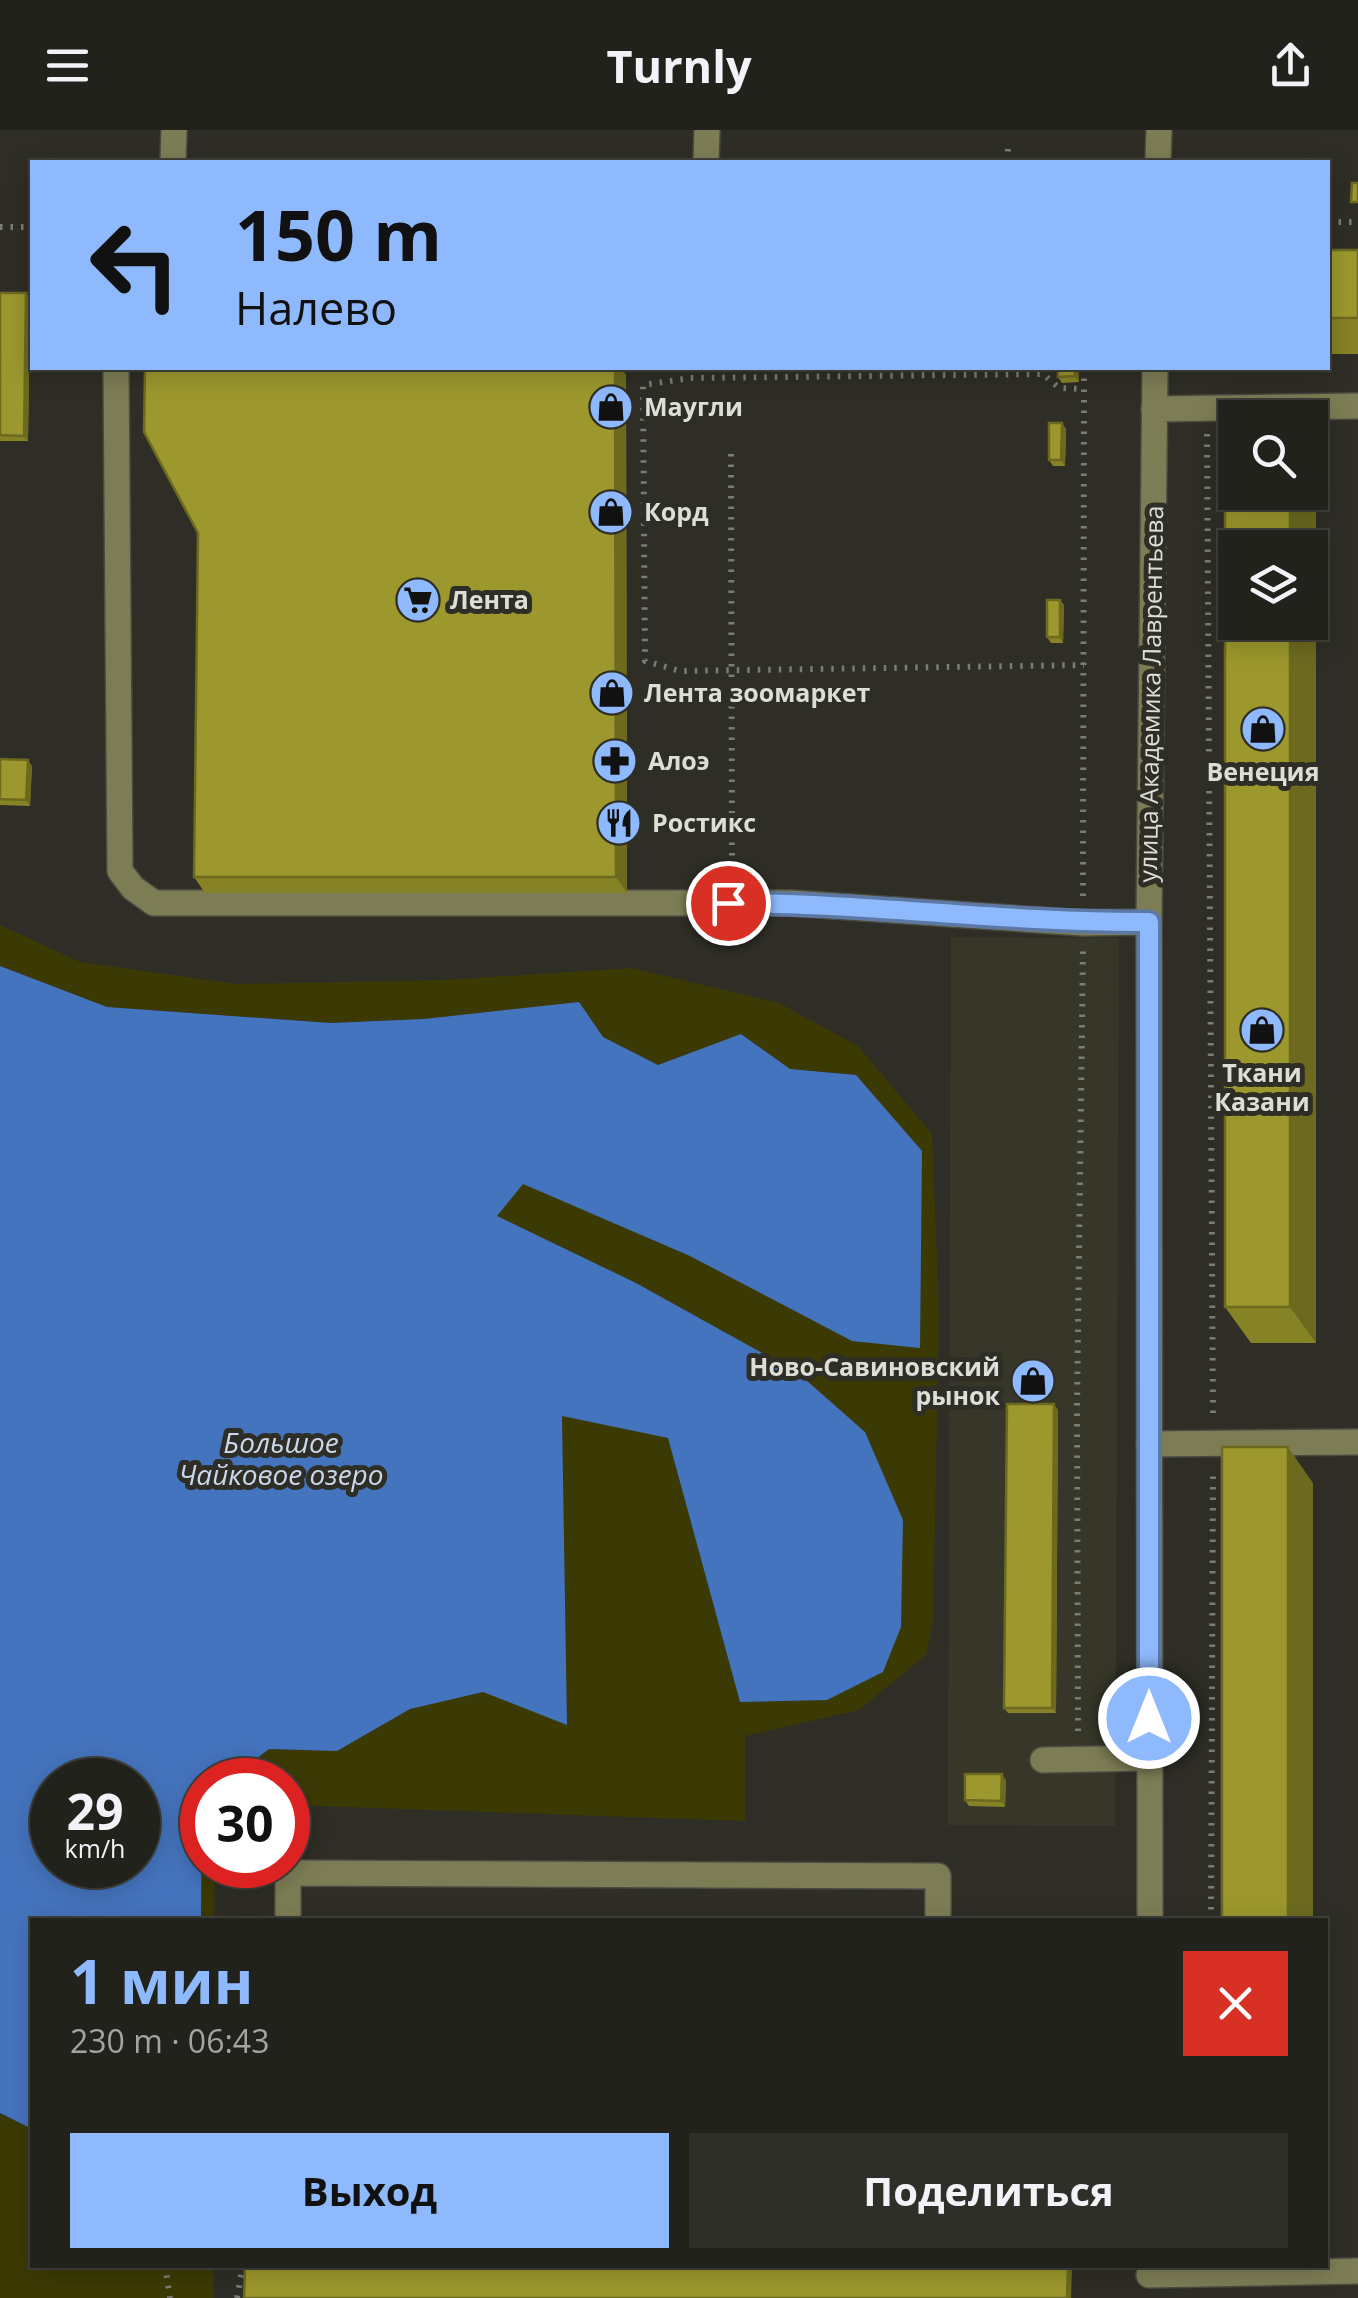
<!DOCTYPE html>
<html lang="ru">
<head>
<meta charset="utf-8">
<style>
	:root { --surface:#22221c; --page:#2e2f29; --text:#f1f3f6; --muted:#a2a4a3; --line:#3f3f3b; --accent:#8eb9fc }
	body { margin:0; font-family:"Open Sans",sans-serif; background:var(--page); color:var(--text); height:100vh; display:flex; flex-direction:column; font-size:38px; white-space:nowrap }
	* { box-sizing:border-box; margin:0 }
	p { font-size:32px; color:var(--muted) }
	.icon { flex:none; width:55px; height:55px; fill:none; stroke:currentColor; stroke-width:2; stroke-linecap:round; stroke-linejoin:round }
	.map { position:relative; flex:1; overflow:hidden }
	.drawer { position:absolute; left:30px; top:1788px; width:1298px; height:350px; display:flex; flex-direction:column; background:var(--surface); border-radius:0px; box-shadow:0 5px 25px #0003,0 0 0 2px var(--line) }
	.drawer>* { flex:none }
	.hud { position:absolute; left:30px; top:30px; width:1300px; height:210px; border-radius:0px; box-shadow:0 5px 25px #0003,0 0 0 2px var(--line); background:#8eb9fc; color:#111; overflow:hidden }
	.buttons { position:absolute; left:1218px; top:270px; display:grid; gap:20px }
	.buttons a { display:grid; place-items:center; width:110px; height:110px; border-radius:0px; background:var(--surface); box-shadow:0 5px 25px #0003,0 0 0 2px var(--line); font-size:50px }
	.speed { position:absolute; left:30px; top:1628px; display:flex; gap:20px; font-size:50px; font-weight:700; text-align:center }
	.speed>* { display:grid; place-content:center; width:130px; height:130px; border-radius:50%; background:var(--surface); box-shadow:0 5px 25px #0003,0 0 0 2px var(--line); line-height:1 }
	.speed small { font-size:25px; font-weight:400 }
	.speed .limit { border:15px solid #d22; background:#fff; color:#111 }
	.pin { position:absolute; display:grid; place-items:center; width:85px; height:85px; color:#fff; margin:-42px; border:5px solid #fff; border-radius:50%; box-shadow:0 2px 10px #0007 }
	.me { position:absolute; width:110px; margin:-55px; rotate:0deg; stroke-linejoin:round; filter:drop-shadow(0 0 8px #0008) }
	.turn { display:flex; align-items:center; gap:35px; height:210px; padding:0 40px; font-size:45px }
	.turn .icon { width:130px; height:130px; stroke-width:2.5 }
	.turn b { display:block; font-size:70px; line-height:85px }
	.round { display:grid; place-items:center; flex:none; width:105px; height:105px; border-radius:0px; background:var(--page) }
	.overview { display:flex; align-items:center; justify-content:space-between; height:170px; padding:0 40px }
	h1 { font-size:60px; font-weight:700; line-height:75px; color:var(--accent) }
	.button { display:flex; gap:20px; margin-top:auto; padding:20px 40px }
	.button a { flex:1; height:115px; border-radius:0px; background:var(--accent); color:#111; font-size:40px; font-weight:700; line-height:115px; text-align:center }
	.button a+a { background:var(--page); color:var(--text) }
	header { display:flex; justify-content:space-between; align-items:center; height:130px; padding:0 40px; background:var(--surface); font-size:45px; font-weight:700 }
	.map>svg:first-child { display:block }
	.built { fill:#373729 }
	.green { fill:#3c3a04 }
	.water { fill:#4574be; fill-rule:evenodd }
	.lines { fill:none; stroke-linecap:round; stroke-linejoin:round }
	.minor-casing { stroke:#4a4a43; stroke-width:28 }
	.path { stroke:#7c7c76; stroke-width:6; stroke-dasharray:2.5 8; stroke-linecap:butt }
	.minor { stroke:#7d7d55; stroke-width:25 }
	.wall { fill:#868327 }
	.shaded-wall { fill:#6d6a20 }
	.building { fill:#9c982d; stroke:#6d6a20; stroke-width:2.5 }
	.route-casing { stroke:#5c78a4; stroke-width:25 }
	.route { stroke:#8eb9fc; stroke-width:18 }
	.labels { text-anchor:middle; stroke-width:10; stroke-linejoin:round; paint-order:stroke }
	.poi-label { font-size:25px; font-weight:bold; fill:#deded9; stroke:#2e2e26; text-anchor:start }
	.street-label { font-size:25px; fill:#deded9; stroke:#2e2e26 }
	.water-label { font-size:28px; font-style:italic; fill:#cbd8ec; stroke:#2e2e26 }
</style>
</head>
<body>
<header><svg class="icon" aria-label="menu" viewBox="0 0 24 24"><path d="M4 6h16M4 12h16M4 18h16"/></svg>Turnly<svg class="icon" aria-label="share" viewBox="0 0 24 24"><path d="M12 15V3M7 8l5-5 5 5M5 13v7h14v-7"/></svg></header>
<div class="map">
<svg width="1358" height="2168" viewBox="0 0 1358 2168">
	<rect width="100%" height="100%" fill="#2e2e26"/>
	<!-- built -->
	<path class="built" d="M951 807 1119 808 1115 1696 948 1695Z"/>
	<!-- green -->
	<path class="green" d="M0 795 80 832 236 854 445 850 632 838 779 873 858 916 932 1004 939 1184 933 1491 926 1525 859 1580 745 1606V1691L288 1675V1650H229L269 1619 337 1621 409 1579 483 1561 567 1594 562 1285 668 1308 740 1572 798 1243 636 1153 496 1086 523 1053 690 1126 857 945 790 939 741 904 658 935 603 907 424 889 331 893 107 877 0 836Z
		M202 1728V1735H215L214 1790H201L199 1741Z
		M0 1984 32 1999V2135H213V2168H0Z"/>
	<!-- water -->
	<path class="water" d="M0 836 107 877 331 893 424 889 579 872 603 907 658 935 741 904 790 939 856 945 922 1021 920 1218 852 1211 690 1126 523 1054 497 1086 636 1153 798 1243 865 1302 903 1390 901 1497 883 1542 827 1570 740 1572 668 1308 562 1286 567 1595 483 1562 410 1579 337 1621 269 1619 229 1650H202L201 1790H32V1999L0 1983ZM52 1650H138V1735H52Z"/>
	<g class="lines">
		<defs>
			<path id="minor" d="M173 32 174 0
				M706 32 707 0
				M1158 32 1159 0
				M116 238 120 741 133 758 154 773H791L1083 793 1149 792
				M1154 279 1358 276
				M1149 1314 1358 1312
				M1043 1630 1149 1628
				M288 1790V1743L938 1746V1790
				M1150 1790 1149 792 1155 238
				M1149 2145 1358 2141"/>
		</defs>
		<!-- minor casing -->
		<use href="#minor" class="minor-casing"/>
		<!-- path -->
		<path class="path" d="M1007 32 1008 19
			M1211 32 1212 23
			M1328 92H1358
			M0 97H32
			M1084 238V259
			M1207 304 1213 1286
			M731 324 732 748
			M1083 766 1084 259 1059 258 1043 244 690 248 643 255 645 531 680 541 1084 535
			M1078 1601 1077 1277 1083 819
			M1211 1790 1213 1339
			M165 2135 170 2168
			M237 2168 243 2135"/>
		<!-- minor -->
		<use href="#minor" class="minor"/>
	</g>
	<!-- wall -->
	<path class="wall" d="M1328 120H1358V224H1328Z
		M0 163H26L30 169 28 311H0Z
		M145 238H621L626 245 627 763H205L194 747 198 403Z
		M1058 238H1078L1079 252 1062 253 1058 247Z
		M1066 299 1065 336H1053L1049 330Z
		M1316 341V1213H1251L1225 1177Z
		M1060 470 1064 475 1063 513H1051L1047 507Z
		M0 629 32 636 30 676 0 675Z
		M1058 1280 1056 1583H1008L1004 1578Z
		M1006 1650 1005 1677 969 1676 965 1670Z"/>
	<!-- shaded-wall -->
	<path class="shaded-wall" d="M26 163 30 169 28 311 24 306Z
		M615 238H621L626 245 627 763 616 747Z
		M1074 238H1078L1079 252 1075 246Z
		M1062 293 1066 299 1065 336 1061 330Z
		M1310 332 1316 341V1213L1290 1177V492H1310V418H1290V362H1310Z
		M1060 470 1064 475 1063 513 1060 507Z
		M28 630 32 636 30 676 26 670Z
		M1054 1274 1058 1280 1056 1583 1052 1578Z
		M1288 1317 1313 1353V1790H1288Z
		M1002 1644 1006 1650 1005 1677 1001 1671Z
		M1068 2135 1072 2138 1071 2168H1067Z"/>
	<!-- building -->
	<path class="building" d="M1352 53H1358V72H1351Z
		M1328 120H1358V188H1328Z
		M0 163H26L24 306 0 305Z
		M145 238H615L616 747H194L198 403 144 302Z
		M1058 238H1074L1075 246 1058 247Z
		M1049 293H1062L1061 330H1049Z
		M1225 304H1235V362H1290V418H1235V492H1290V1177H1225Z
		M1047 470H1060V507H1047Z
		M0 629 28 630 26 670 0 669Z
		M1007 1274H1054L1052 1578H1004Z
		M1222 1317H1288V1790H1222Z
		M965 1644H1002L1001 1671 965 1670Z
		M1068 2135 1067 2168H244L245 2136Z"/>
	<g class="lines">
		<defs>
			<path id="route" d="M728 773C869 773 1008 793 1149 792V1588"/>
		</defs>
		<!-- route casing -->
		<use href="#route" class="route-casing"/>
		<!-- route -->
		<use href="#route" class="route"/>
	</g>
	<!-- icons -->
	<defs>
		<symbol id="shop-disc" viewBox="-11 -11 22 22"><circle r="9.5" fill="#8eb9fc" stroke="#2e2e26"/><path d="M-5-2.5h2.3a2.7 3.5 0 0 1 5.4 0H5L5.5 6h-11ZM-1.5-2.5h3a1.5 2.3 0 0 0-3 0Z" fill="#111"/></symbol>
		<symbol id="supermarket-disc" viewBox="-11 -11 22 22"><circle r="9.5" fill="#8eb9fc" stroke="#2e2e26"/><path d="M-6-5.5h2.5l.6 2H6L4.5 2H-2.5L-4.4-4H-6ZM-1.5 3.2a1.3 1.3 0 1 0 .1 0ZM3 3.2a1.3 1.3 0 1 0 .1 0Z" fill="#111"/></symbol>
		<symbol id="pharmacy-disc" viewBox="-11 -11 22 22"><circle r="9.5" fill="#8eb9fc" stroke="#2e2e26"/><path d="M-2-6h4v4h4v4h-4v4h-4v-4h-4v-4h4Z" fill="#111"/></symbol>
		<symbol id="restaurant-disc" viewBox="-11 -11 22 22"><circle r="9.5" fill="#8eb9fc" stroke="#2e2e26"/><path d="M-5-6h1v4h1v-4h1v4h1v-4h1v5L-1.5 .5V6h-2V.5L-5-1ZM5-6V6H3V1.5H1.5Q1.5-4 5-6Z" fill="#111"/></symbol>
	</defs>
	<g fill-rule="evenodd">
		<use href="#shop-disc" x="586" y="252" width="50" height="50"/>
		<use href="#shop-disc" x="586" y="357" width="50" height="50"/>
		<use href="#supermarket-disc" x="393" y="445" width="50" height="50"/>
		<use href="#shop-disc" x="587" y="538" width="50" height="50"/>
		<use href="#shop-disc" x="1238" y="574" width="50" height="50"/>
		<use href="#pharmacy-disc" x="590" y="606" width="50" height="50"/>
		<use href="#restaurant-disc" x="594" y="668" width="50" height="50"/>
		<use href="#shop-disc" x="1237" y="875" width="50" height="50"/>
		<use href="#shop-disc" x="1008" y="1226" width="50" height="50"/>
	</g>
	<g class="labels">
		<!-- poi labels -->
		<g class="poi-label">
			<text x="644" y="286">Маугли</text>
			<text x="644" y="391">Корд</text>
			<text x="450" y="479">Лента</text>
			<text x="644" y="572">Лента зоомаркет</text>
			<text x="648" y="640">Алоэ</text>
			<text x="1263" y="651" text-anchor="middle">Венеция</text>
			<text x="652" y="702">Ростикс</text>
			<text x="1262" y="952" text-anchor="middle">Ткани<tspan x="1262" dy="29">Казани</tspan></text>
			<text x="1000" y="1246" text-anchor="end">Ново-Савиновский<tspan x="1000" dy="29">рынок</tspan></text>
		</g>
		<!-- street labels -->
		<g class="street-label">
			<text transform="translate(1151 564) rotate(-89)" y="9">улица Академика Лаврентьева</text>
		</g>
		<!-- water labels -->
		<g class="water-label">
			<text x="281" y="1323">Большое<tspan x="281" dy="32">Чайковое озеро</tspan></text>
		</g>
	</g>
</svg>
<div class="buttons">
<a><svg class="icon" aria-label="search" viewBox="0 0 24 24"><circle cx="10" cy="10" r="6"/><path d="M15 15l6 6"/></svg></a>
<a><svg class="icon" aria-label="layers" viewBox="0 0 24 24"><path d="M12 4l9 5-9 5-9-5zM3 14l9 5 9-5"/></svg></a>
</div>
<div class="speed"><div>29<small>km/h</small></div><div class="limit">30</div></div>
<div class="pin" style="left:728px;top:773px;background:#d93025"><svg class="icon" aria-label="arrive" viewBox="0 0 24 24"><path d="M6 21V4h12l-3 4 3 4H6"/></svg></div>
<svg class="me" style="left:1149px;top:1588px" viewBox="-20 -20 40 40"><circle r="17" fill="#8eb9fc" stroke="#fff" stroke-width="3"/><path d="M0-11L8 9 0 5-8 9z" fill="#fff"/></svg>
<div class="hud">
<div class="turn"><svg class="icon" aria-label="left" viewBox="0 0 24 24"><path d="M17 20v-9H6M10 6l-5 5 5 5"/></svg><div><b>150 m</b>Налево</div></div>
</div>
<section class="drawer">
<div class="overview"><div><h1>1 мин</h1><p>230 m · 06:43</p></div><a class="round" style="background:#d93025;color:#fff"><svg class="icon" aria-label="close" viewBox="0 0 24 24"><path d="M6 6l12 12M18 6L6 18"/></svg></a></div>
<div class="button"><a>Выход</a><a>Поделиться</a></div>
</section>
</div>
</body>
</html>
